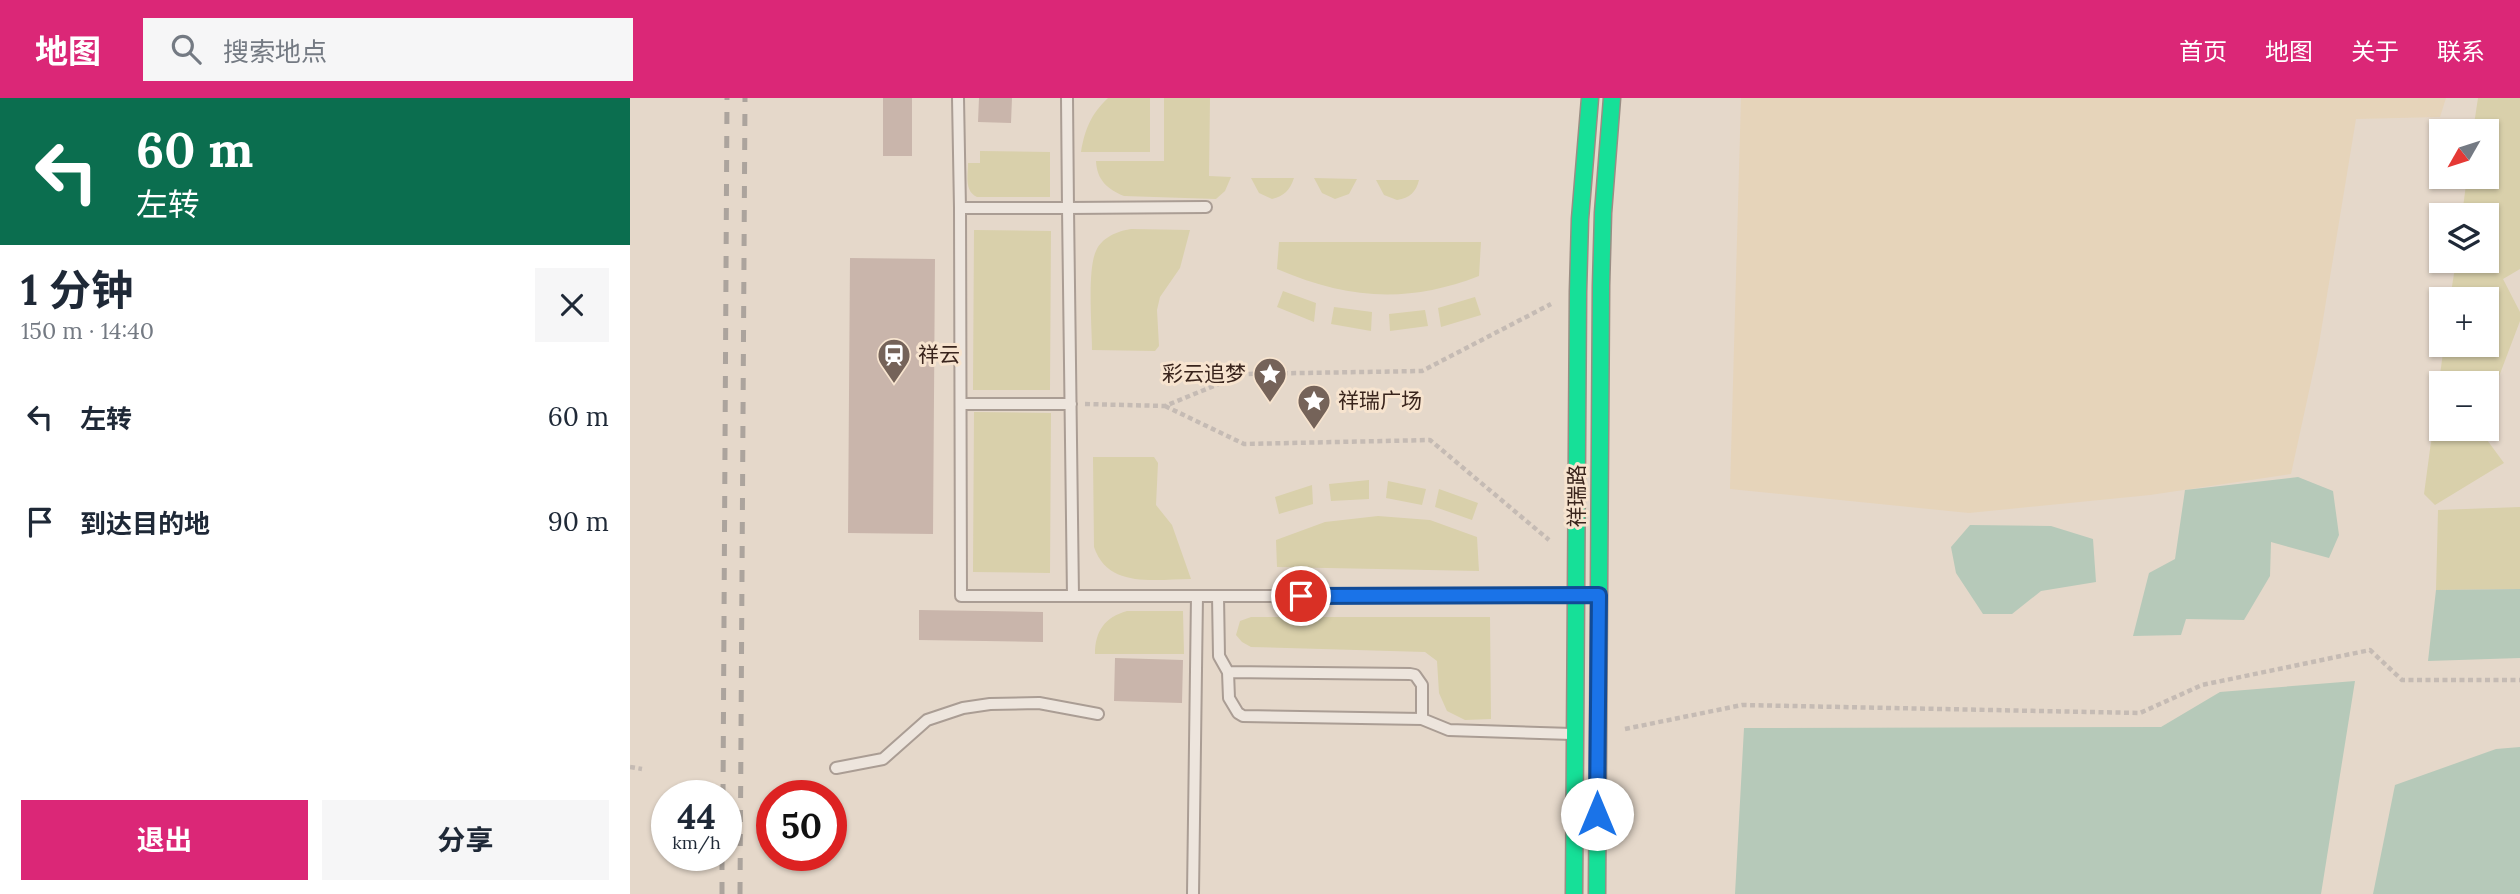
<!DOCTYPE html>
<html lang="zh">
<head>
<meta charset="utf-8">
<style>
	:root { --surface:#fff; --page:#f6f6f7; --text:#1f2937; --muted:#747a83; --accent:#db2777 }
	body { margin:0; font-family:Lora,"Noto Sans SC",serif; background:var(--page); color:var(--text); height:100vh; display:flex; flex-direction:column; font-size:26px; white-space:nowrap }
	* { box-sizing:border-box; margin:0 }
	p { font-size:23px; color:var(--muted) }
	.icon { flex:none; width:38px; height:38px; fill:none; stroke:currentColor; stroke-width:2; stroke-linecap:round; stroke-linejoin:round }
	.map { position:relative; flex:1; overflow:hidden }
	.details { display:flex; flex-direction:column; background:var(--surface); width:630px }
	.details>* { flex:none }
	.guide { background:#0b6e4f; color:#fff; overflow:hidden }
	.needle { width:46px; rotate:231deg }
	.fabs { position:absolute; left:1799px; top:21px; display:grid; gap:14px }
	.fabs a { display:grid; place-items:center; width:70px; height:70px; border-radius:0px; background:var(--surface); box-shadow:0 2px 5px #0004; font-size:35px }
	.speed { position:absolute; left:21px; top:682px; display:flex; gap:14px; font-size:35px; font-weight:700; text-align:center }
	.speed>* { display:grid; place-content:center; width:91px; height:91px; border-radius:50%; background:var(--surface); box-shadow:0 2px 5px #0004; line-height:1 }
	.speed small { font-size:18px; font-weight:400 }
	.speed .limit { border:10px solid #d22; background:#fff; color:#111 }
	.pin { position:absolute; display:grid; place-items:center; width:60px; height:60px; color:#fff; margin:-30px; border:4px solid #fff; border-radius:50%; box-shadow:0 2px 7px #0007 }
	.me { position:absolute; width:77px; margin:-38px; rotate:0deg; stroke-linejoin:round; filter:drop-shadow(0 0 5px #0008) }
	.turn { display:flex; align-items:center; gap:24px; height:147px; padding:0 21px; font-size:32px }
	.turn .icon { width:91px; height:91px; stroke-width:2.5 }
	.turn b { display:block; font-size:49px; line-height:60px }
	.round { display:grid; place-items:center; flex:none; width:74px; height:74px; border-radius:0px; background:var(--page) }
	.headline { display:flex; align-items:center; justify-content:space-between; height:119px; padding:0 21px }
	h1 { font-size:42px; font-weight:700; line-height:52px }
	.button { display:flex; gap:14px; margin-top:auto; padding:14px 21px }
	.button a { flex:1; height:80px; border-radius:0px; background:var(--accent); color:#fff; font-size:28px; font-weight:700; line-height:80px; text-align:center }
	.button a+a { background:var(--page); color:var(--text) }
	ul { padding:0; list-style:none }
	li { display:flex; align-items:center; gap:21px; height:105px; padding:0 21px }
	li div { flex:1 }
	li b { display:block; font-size:26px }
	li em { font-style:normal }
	header { display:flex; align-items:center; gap:42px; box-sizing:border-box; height:98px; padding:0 35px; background:var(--accent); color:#fff }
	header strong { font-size:33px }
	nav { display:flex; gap:38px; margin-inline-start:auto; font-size:24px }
	.search { width:490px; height:63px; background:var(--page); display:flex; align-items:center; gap:18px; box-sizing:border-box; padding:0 24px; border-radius:0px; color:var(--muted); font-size:26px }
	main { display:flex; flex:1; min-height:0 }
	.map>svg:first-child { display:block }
	.farmland { fill:#e6d4ba }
	.green { fill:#d9d0ab }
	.water { fill:#b6c9b9 }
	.building { fill:#c9b5ab }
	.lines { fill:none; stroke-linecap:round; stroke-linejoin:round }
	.lane-casing { stroke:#aa9d94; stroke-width:14 }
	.fast-casing { stroke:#9a8d84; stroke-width:19 }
	.path { stroke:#c5bbb4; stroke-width:4.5; stroke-dasharray:5 3.5; stroke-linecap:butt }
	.lane { stroke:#ede5dd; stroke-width:10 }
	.fast { stroke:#16e098; stroke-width:16 }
	.rail { stroke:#aca49d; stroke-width:5; stroke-dasharray:12 12; stroke-linecap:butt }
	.route-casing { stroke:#114b97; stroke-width:18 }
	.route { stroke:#1a73e8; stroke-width:12 }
	.labels { text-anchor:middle; stroke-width:6; stroke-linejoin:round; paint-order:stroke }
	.poi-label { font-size:21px; fill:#39241c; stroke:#f7e4cf; text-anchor:start }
	.street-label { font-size:21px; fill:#39241c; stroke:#f7e4cf }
</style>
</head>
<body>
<header>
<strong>地图</strong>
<div class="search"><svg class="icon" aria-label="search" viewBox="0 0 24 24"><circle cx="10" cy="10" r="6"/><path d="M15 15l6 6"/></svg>搜索地点</div>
<nav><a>首页</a><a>地图</a><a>关于</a><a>联系</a></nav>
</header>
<main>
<section class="details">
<div class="guide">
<div class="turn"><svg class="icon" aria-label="left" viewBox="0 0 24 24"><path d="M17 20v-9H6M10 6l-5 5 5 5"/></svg><div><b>60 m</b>左转</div></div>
</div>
<div class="headline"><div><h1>1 分钟</h1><p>150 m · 14:40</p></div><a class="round"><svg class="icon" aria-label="close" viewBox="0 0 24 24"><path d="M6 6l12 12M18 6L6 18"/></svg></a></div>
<ul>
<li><svg class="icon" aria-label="left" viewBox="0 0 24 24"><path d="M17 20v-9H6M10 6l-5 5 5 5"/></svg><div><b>左转</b></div><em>60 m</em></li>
<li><svg class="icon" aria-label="arrive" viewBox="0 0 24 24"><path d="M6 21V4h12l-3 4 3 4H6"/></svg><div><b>到达目的地</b></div><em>90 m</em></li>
</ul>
<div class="button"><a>退出</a><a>分享</a></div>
</section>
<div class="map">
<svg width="1890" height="796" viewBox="0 0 1890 796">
	<rect width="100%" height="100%" fill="#e5d8ca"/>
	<!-- farmland -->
	<path class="farmland" d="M1111 0H1816L1810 19 1726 21 1688 252 1661 376 1520 397 1339 415 1100 391Z"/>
	<!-- green -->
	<path class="green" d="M478 0H520V54H451C455 31 461 16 478 0Z
		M534 0H580L579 78 601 79 595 93 586 101 494 98C477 91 467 82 466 63H534Z
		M1848 0H1890V171L1873 181 1890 214V223L1857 310V285H1811V331H1849L1874 365 1805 407 1794 396 1814 247H1857V201H1820L1826 163H1857V117H1832L1837 79H1857V33H1843Z
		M350 53 420 54V99H347C334 93 338 77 338 65H350Z
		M621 80H664C660 92 654 98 642 101L629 95Z
		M684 80 727 81 719 96 705 101 692 95Z
		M746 82H789C786 94 780 100 767 102L754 97Z
		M501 131 560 132 550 170 530 199 527 212 529 248 525 253 462 252C462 229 457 172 466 153 472 139 488 133 501 131Z
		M344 132 421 133 420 292H343Z
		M649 144H851L849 178C777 206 717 201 647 171Z
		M653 193 686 205 684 224 647 209Z
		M845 199 851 217 811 229 808 210Z
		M704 209 742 214 741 233 701 226Z
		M795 212 798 228 760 233 759 216Z
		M344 314 421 315 420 475 343 474Z
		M463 359H524L528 365 526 407 542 427 561 481C525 481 478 491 464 449Z
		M739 382V401L701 403 699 386Z
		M758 383 796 391 792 407 756 400Z
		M682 387 683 406 649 416 645 399Z
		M809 391 848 405 842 422 805 409Z
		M1890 409V491L1806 492 1808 412Z
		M748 418 800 422 847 439 849 473 647 469 646 442 695 424Z
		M497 513H553L554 556H465C465 533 475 519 497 513Z
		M621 519H860L861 621 835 622 817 613 809 595 807 563 795 554 621 549 612 544 606 537 610 523Z"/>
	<!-- water -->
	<path class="water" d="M1668 379 1703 393 1709 437 1699 460 1641 444 1640 478 1614 522 1556 521 1551 537 1503 538 1519 475 1545 461 1555 392Z
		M1340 427 1421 428 1463 441 1466 484 1411 493 1382 516H1353L1326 475 1321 449Z
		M1890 491V560L1798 563 1806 492Z
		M1725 583 1691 796H1105L1114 630 1531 629 1590 594Z
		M1890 649V796H1743L1765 687 1866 651Z"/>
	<!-- building -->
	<path class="building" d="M253 0H282V58H253Z
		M349 0H382L381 25 348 24Z
		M220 160 305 161 303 436 218 435Z
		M289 512 413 514V544L289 542Z
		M485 560 553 562 552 605 484 603Z"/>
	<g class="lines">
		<defs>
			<path id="lane" d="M328 0 330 110
				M437 0 438 110H330L331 498H944
				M331 306H441
				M443 498 438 110 576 109
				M588 498 589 558 598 574 599 600 608 615 613 618 792 621 819 632 942 636
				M598 574 780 576 785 577 792 587V621
				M206 670 253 661 297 622 333 610 360 606 409 605 468 616
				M563 796 567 498"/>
			<path id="fast" d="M944 796 948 194 950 121 960 0
				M967 796 971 188 973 115 982 0"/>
		</defs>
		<!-- lane casing -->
		<use href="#lane" class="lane-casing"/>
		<!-- fast casing -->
		<use href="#fast" class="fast-casing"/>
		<!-- path -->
		<path class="path" d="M455 306 535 308 613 276 792 273 921 206
			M535 308 614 346 800 342 919 442
			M995 631 1112 607 1510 615 1572 587 1740 552 1772 582H1890
			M0 669 12 671"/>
		<!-- lane -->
		<use href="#lane" class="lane"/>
		<!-- fast -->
		<use href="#fast" class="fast"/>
		<!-- rail -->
		<path class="rail" d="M93 698 97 0
			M92 796V758
			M110 796 115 0"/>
	</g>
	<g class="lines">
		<defs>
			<path id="route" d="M671 498 969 497 967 716"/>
		</defs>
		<!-- route casing -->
		<use href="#route" class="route-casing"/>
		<!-- route -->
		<use href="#route" class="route"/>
	</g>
	<!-- icons -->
	<defs>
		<symbol id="station-pin" viewBox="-11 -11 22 30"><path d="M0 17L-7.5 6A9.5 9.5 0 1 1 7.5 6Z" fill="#756359" stroke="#f7e4cf"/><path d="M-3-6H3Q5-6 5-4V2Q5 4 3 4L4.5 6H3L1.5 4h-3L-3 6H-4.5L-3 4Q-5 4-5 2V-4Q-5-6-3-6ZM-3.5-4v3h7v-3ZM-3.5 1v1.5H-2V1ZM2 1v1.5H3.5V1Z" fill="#fff"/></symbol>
		<symbol id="sight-pin" viewBox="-11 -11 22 30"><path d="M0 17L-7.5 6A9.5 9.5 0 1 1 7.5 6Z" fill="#756359" stroke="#f7e4cf"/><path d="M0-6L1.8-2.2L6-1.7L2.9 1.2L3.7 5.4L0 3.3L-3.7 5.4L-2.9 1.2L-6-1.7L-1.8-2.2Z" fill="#fff"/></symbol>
	</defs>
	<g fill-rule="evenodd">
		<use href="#station-pin" x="245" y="238" width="38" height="52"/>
		<use href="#sight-pin" x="621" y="257" width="38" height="52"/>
		<use href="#sight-pin" x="665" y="284" width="38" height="52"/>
	</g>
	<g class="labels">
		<!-- poi labels -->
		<g class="poi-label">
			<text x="288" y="264">祥云</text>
			<text x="616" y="283" text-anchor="end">彩云追梦</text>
			<text x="708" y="310">祥瑞广场</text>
		</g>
		<!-- street labels -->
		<g class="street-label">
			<text transform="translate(947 398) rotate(-90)" y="7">祥瑞路</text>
		</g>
	</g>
</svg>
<div class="fabs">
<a><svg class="needle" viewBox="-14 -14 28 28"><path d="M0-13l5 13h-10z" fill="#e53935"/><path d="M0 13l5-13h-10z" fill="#747a83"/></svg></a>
<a><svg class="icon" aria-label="layers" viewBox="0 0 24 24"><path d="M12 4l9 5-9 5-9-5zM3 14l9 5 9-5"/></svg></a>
<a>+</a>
<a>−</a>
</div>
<div class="speed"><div>44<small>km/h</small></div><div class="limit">50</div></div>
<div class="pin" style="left:671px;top:498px;background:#d93025"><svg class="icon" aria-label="arrive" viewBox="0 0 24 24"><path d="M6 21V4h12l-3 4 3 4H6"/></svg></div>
<svg class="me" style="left:967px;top:716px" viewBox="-20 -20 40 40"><circle r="19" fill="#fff"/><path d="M0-13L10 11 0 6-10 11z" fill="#1a73e8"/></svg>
</div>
</main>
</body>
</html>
